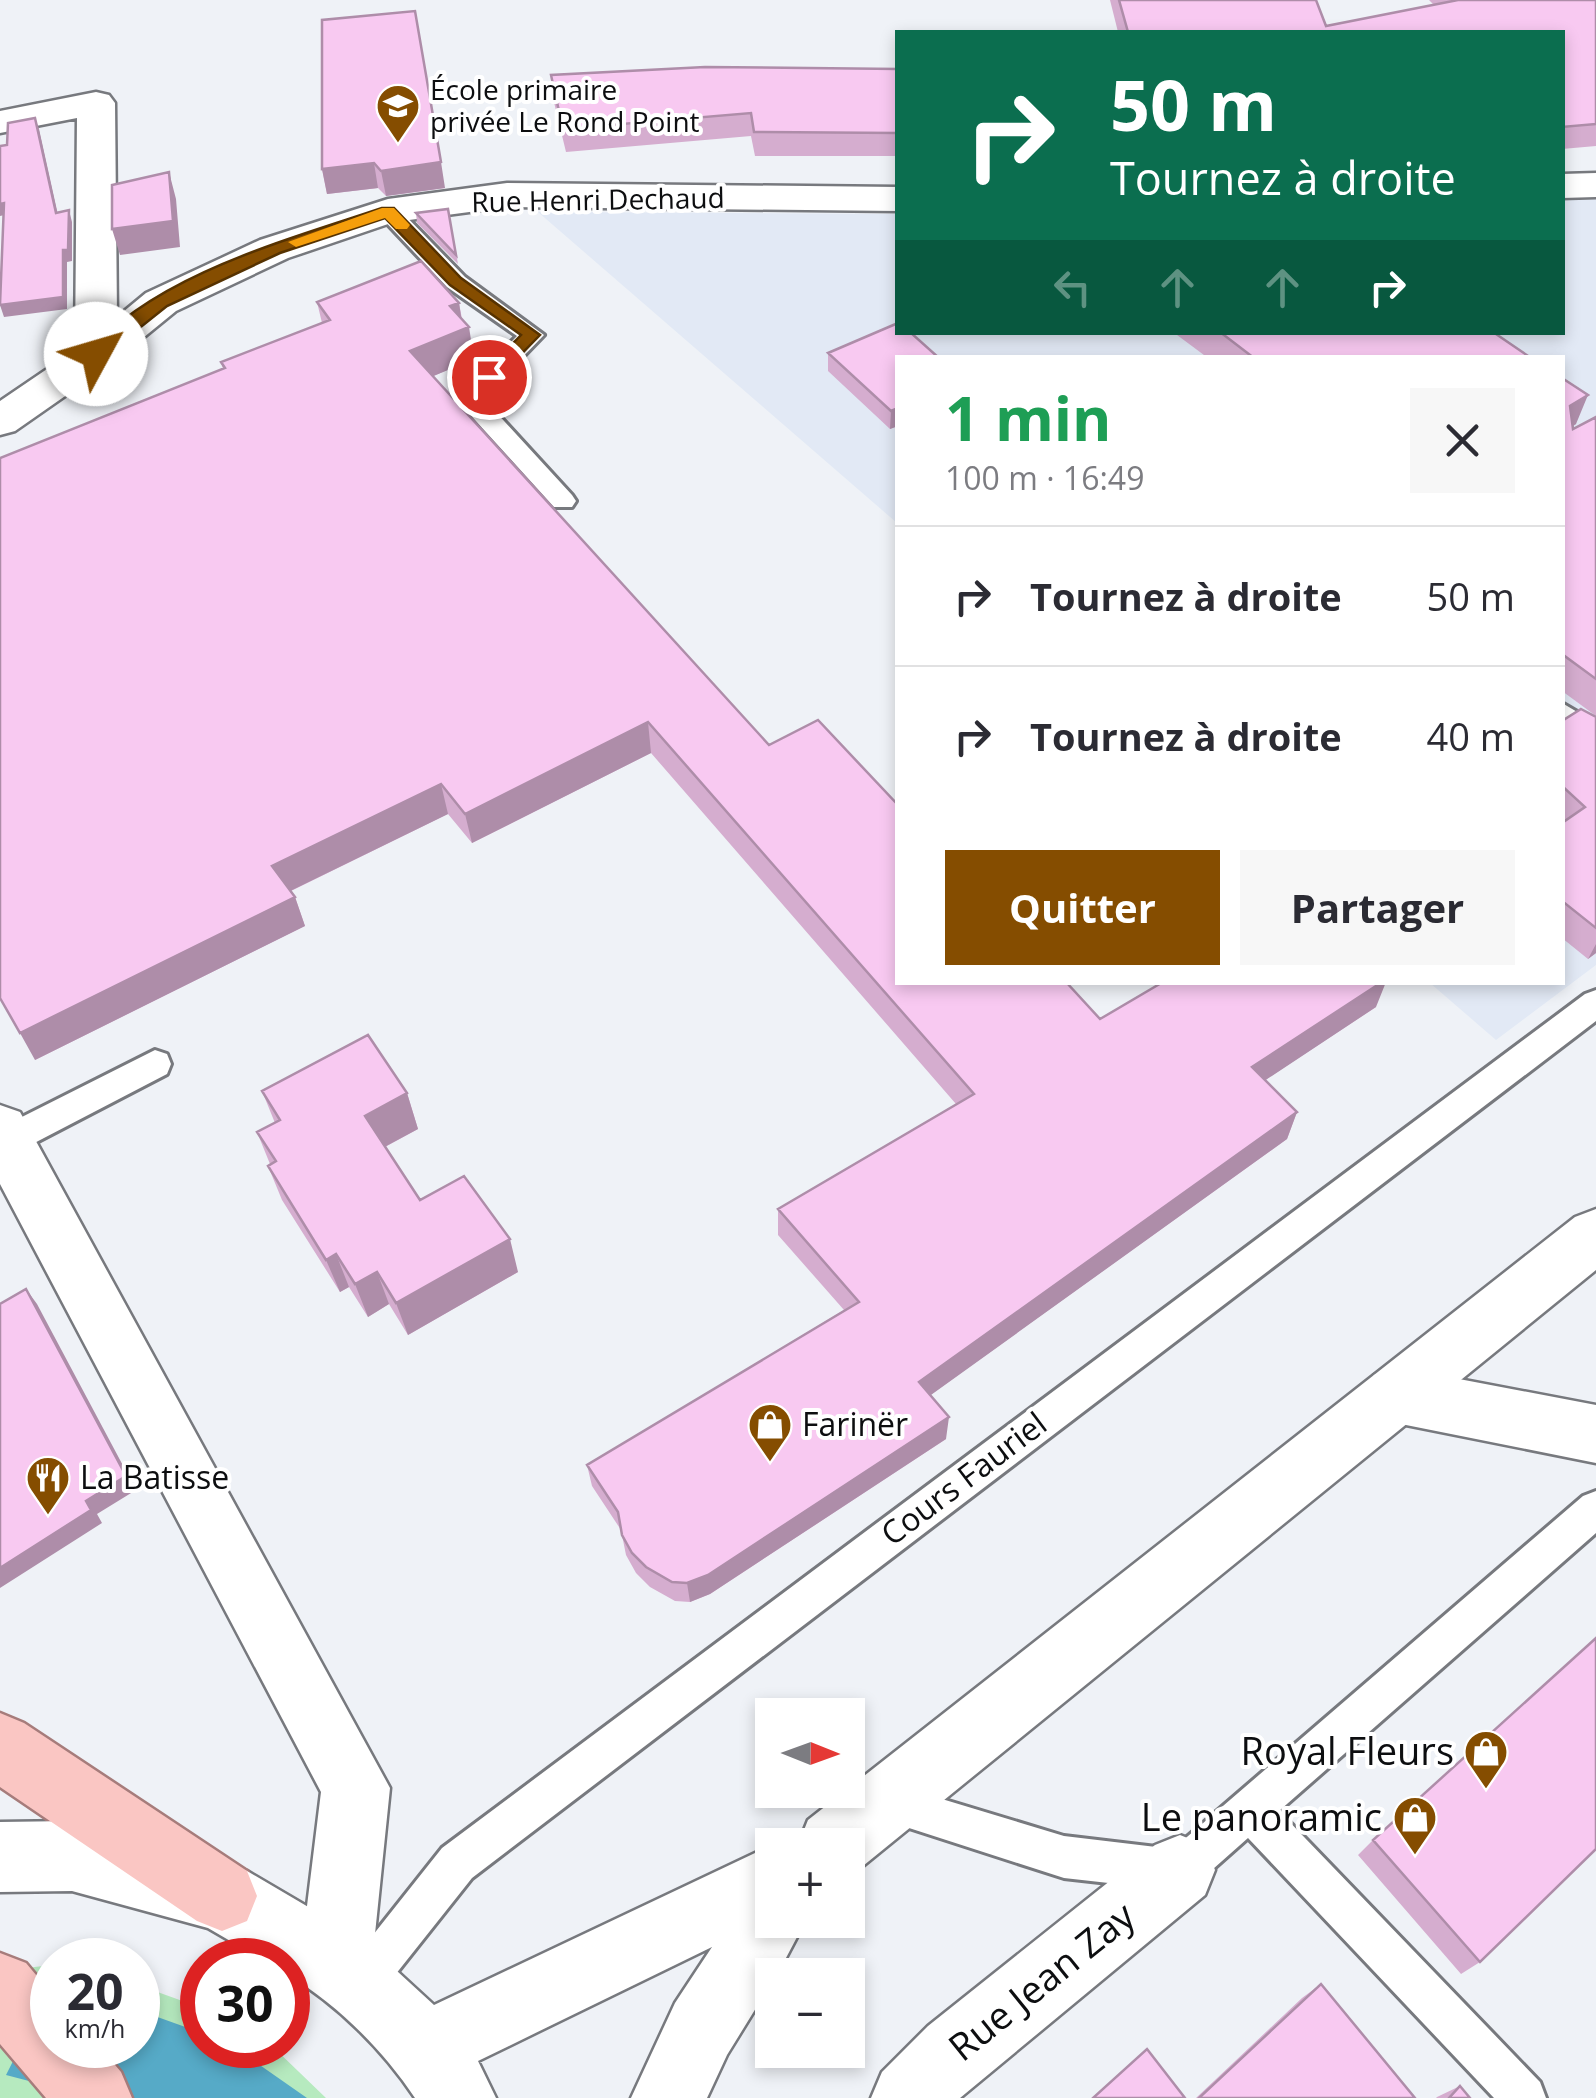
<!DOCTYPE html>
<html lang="fr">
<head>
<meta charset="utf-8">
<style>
	:root { --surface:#fff; --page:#f7f7f7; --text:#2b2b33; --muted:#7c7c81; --line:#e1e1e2; --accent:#854d00 }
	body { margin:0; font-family:"Open Sans",sans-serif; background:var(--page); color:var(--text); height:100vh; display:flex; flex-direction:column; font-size:38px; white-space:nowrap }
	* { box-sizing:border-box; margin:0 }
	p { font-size:32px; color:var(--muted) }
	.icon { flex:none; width:55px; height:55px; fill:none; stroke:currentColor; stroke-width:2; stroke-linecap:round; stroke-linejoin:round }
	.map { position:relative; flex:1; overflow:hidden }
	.drawer { position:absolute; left:895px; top:355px; width:670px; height:630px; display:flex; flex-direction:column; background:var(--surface); border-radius:0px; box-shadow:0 5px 15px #0003 }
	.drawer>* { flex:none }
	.top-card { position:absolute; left:895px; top:30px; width:670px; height:305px; border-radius:0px; box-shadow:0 5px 15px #0003; background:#0b6e4f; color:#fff; overflow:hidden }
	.needle { width:65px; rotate:91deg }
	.fabs { position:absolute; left:755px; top:1698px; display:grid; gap:20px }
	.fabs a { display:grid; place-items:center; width:110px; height:110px; border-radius:0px; background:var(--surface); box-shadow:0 5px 15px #0003; font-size:50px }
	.speed { position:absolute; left:30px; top:1938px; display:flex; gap:20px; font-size:50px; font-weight:700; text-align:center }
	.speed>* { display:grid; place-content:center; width:130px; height:130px; border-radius:50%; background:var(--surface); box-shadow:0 5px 15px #0003; line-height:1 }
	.speed small { font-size:25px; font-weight:400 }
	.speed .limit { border:15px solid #d22; background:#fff; color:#111 }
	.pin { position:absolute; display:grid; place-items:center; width:85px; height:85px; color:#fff; margin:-42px; border:5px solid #fff; border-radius:50%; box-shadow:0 2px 10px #0007 }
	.me { position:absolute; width:110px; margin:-55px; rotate:51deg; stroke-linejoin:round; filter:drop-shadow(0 0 8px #0008) }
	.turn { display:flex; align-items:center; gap:35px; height:210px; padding:0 50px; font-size:45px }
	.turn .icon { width:130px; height:130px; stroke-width:2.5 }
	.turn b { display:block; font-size:70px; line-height:85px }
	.lanes { display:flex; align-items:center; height:95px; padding:0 50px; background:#0003; justify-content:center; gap:50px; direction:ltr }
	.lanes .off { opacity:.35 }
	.round { display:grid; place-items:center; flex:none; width:105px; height:105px; border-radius:0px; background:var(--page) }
	.head { display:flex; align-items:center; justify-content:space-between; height:170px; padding:0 50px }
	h1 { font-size:60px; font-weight:700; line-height:75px; color:#1e9e55 }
	.action { display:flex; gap:20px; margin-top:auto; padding:20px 50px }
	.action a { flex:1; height:115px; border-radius:0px; background:var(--accent); color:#fff; font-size:40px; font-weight:700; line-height:115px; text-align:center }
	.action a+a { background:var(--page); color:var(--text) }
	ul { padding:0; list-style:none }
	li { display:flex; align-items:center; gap:30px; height:140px; padding:0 50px; border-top:2px solid var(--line) }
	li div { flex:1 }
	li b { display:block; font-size:38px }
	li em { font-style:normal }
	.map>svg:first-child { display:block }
	.built { fill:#e2e9f5 }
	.green { fill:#b6eabf }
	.water { fill:#56aac7 }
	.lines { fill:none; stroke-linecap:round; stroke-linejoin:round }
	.service-casing { stroke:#77797e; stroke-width:6 }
	.minor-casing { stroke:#77797e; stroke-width:5 }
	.secondary-casing { stroke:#77797e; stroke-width:5 }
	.trunk-casing { stroke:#a67c7b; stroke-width:5 }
	.service { fill:#fff; fill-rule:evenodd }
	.minor { fill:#fff; fill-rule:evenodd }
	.secondary { fill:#fff; fill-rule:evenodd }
	.trunk { fill:#fac6c3; fill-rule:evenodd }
	.wall { fill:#d5adcf }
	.shaded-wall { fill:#ae8da9 }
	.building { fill:#f8c9f1; stroke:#ae8da9; stroke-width:2.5 }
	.route { fill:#854d00; stroke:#563200; stroke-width:2.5 }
	.slow { fill:#f59e0b }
	.labels { text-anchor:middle; stroke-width:8; stroke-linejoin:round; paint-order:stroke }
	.far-poi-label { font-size:28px; fill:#0d0e10; stroke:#fff; text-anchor:start }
	.far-street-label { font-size:28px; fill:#0d0e10; stroke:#fff }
	.poi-label { font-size:32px; fill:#0d0e10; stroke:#fff; text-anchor:start }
	.street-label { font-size:32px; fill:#0d0e10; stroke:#fff }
	.near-poi-label { font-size:38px; fill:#0d0e10; stroke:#fff; text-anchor:end }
	.near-street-label { font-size:38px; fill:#0d0e10; stroke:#fff }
</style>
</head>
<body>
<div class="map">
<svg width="1596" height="2098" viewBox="0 0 1596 2098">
	<rect width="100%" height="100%" fill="#eff2f7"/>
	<!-- built -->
	<path class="built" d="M1596 199V965L1496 1040 1430 983 1562 982V358H898L897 523 538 212 897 214 898 332H1562L1563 200Z"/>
	<!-- green -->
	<path class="green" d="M52 1965V2045H138V1985L202 2008V2045H271L326 2098H0V1971Z"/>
	<!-- water -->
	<path class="water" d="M50 1988 52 2045H138V2010L202 2033V2045H231L307 2098H94L6 2075Z"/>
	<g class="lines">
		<defs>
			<path id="service" d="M388 204 396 206 465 277 544 335 483 398 572 495 576 501 572 507H554L455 398 517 336 447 287 380 216 376 211Z
				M1562 703 1596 723V749L1562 728Z
				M1596 990V1021L472 1878 376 1999 361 2005 346 1999 340 1984 346 1969 442 1848 1585 994Z
				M155 1050 167 1054 171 1064 167 1074 19 1151 7 1155 0 1153V1128Z
				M1596 1491V1533L1279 1811 1540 2082 1546 2098H1494L1248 1838 1195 1885 1180 1891 1064 1878 875 1817 869 1803 875 1789 889 1783 1064 1836 1173 1849 1583 1496Z"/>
			<path id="minor" d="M96 92 109 95 115 103 117 317 146 293 260 240 388 199 507 183 898 187V211L507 207 394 222 288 258 176 311 111 364 15 431 0 435V401L75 350 77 118 0 133V111Z
				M1596 173V197L1562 198V174Z
				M0 1105 20 1112 390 1788 372 1963 361 1988 336 1999 311 1988 300 1963 321 1792 0 1184Z
				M1396 1367 1596 1405V1463L1396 1423 1374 1415 1365 1395 1374 1375Z
				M1180 1835 1205 1845 1215 1870 1205 1895 960 2098H871L882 2072 928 2026 1155 1845Z"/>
			<path id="secondary" d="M1596 1209V1270L858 1870 848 1874V1845H798L808 1820 1575 1217Z
				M72 1821 222 1861 247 1871 361 1938 434 2005 772 1845V1920H806L777 1975H772V1982L727 2055 707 2098H631L675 2003 712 1947 478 2061 496 2098H415C383 2050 337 2004 288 1975V1960H263L208 1928 72 1891 0 1892V1822Z"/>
			<path id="trunk" d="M0 1713 24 1723 247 1871 257 1896 247 1921 222 1931 197 1921 0 1787Z
				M0 1953 26 1963 52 1994V2045H98L121 2072 132 2098H46L0 2044Z"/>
		</defs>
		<!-- service casing -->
		<use href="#service" class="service-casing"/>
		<!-- minor casing -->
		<use href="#minor" class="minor-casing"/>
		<!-- secondary casing -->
		<use href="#secondary" class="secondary-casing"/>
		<!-- trunk casing -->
		<use href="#trunk" class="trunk-casing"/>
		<!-- service -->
		<use href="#service" class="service"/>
		<!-- minor -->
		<use href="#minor" class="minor"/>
		<!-- secondary -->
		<use href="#secondary" class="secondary"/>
		<!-- trunk -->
		<use href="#trunk" class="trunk"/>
	</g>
	<!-- wall -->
	<path class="wall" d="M1110 0H1316L1326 26 1434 5 1429 0H1596V146L1562 149V32H1118Z
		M322 20 445 188 386 196 378 188 327 194 322 169Z
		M898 69V156H755L751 136 566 152 553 98 551 75Z
		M448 209 458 264 417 223 416 213Z
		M317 302 459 303 462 319 474 359 433 376 769 745 1100 1019 1376 1007 1265 1080 1297 1112 1287 1139 930 1395 946 1439 710 1594 690 1602 675 1601 650 1587 636 1573 626 1555 621 1530 592 1486 587 1465 844 1310 778 1235V1209L956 1104 651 753 472 843 448 814 291 891 295 897 305 926 35 1060 223 369 221 362 322 323Z
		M1173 332H1493L1531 358H1208Z
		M828 353 898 358V426L890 429 828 371Z
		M1562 378 1576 424 1572 427 1573 429 1596 417V716L1562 691Z
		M1596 717V953L1588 959 1562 938V721Z
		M262 1091 407 1093 418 1129 385 1147 420 1200 518 1272 408 1335 389 1304 368 1317 349 1287 340 1292 282 1200 268 1166 270 1164 257 1132 275 1123Z
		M1373 1840 1480 1962 1461 1974 1358 1855Z
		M1321 1984 1415 2098H1196L1302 1998Z
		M1460 2086 1470 2098H1436L1437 2097Z"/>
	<!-- shaded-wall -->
	<path class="shaded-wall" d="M35 118 39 129 60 224 56 213Z
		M441 162 445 188 386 196 381 171Z
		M374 163 378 188 327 194 322 169Z
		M169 172 176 199 180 247 120 255 112 229Z
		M4 203 9 214 0 216V204Z
		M69 210 72 222V261L67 262V309L4 317 0 305 63 250Z
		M459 303 463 329 469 327 474 359 417 383 410 351 450 306Z
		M1588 395 1576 424 1562 432 1570 406Z
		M898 408V426L890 429 891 411Z
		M648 722 651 753 472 843 465 814Z
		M441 784 448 814 282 895 272 866Z
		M295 897 305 926 35 1060 20 1033Z
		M1596 944V953L1588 959Z
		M1382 982H1386L1376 1007 1243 1095 1252 1067Z
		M407 1093 418 1129 377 1151 365 1116Z
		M1297 1112 1287 1139 917 1405 919 1382Z
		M510 1239 518 1272 408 1335 396 1303Z
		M336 1254 349 1287 340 1292 326 1260Z
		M377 1272 389 1304 368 1317 355 1284Z
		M26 1289 37 1304 136 1490 97 1514 102 1523 0 1588V1568L86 1501Z
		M949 1417 946 1439 710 1594 690 1602 687 1583Z"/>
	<!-- building -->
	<path class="building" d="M1119 0H1316L1326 26 1458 0H1596V124L1562 127V32H1128Z
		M415 11 441 162 381 171 374 163 322 169V20Z
		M705 67 898 69V133L754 132 751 113 563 129 551 75Z
		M35 118 56 213 69 210 68 250H63V297L0 305 4 203 0 204V146L7 145 8 123Z
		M169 172 173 221 112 229V185Z
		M448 209 456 255 416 213Z
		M421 261 459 303 450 306 469 327 410 351 769 745 818 720 898 805V982H1066L1100 1019 1163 982H1382L1252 1067 1297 1112 919 1382 949 1417 708 1575 687 1583 672 1582 646 1567 632 1553 622 1535 618 1512 587 1465 859 1302 778 1209 974 1094 648 722 465 814 441 784 272 866 295 897 20 1033 0 998V458L225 368 221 362 330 320 317 302Z
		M898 323V332H910L939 358H898V408L891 411 828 353Z
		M1220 332H1493L1531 358H1254Z
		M1562 378 1588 395 1570 406 1573 429 1596 417V679L1562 654Z
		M1581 709 1596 717V928L1562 901V823L1585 807 1562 786V721Z
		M368 1035 407 1093 365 1116 420 1200 464 1176 510 1239 396 1303 377 1272 355 1284 336 1254 326 1260 268 1166 276 1161 257 1132 280 1120 262 1091Z
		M26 1289 126 1476 86 1501 91 1510 0 1568V1304Z
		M1596 1638V1849L1480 1962 1373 1840Z
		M1321 1984 1415 2098H1199Z
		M1147 2049 1185 2098H1093Z
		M1460 2086 1470 2098H1449Z"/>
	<!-- route -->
	<path class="route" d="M382 208H394L461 278 540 335 495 381H483L480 377 521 335 450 285 385 218 280 253 167 306 102 358 96 360 87 354C154 275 287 240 382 208Z"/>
	<!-- slow -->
	<path class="slow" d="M382 208H394L410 225 407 229H396L385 218 296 247 288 242Z"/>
	<!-- icons -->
	<defs>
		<symbol id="school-pin" viewBox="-11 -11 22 30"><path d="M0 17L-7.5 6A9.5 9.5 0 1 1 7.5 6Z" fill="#854d00" stroke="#fff"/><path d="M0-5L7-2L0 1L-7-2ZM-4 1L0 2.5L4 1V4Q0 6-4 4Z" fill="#fff"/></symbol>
		<symbol id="shop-pin" viewBox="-11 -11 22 30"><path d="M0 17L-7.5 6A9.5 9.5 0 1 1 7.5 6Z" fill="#854d00" stroke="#fff"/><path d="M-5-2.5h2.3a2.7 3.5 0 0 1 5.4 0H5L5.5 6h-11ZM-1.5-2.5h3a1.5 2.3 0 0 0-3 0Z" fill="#fff"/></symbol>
		<symbol id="restaurant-pin" viewBox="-11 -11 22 30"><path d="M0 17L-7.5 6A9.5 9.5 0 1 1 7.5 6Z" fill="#854d00" stroke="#fff"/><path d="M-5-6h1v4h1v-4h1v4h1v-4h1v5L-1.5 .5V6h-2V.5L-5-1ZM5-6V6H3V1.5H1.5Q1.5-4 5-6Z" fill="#fff"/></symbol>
	</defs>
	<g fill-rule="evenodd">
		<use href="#school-pin" x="373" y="81" width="50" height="68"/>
		<use href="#shop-pin" x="745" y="1400" width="50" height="68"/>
		<use href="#restaurant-pin" x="23" y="1453" width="50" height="68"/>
		<use href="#shop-pin" x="1461" y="1727" width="50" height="68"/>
		<use href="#shop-pin" x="1390" y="1793" width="50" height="68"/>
	</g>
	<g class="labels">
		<!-- far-poi labels -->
		<g class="far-poi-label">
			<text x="430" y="100">École primaire<tspan x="430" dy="32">privée Le Rond Point</tspan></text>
		</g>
		<!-- far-street labels -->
		<g class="far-street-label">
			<text transform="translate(598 200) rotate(-1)" y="10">Rue Henri Dechaud</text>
		</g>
		<!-- poi labels -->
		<g class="poi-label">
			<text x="802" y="1436">Farinër</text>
			<text x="80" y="1489">La Batisse</text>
		</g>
		<!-- street labels -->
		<g class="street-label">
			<text transform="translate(964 1479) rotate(-37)" y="11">Cours Fauriel</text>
		</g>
		<!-- near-poi labels -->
		<g class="near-poi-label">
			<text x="1454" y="1765">Royal Fleurs</text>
			<text x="1382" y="1831">Le panoramic</text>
		</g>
		<!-- near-street labels -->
		<g class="near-street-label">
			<text transform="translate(1042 1982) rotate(-39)" y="13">Rue Jean Zay</text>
		</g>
	</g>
</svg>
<div class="fabs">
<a><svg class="needle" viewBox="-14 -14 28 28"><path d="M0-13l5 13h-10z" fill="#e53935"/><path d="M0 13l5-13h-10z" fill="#7c7c81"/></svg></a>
<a>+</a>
<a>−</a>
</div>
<div class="speed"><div>20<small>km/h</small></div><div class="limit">30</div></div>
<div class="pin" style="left:489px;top:377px;background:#d93025"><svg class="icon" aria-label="arrive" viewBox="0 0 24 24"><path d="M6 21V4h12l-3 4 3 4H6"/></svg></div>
<svg class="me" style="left:96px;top:354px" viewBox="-20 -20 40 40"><circle r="19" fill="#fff"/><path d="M0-13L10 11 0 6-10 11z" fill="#854d00"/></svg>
<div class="top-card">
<div class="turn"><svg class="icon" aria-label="right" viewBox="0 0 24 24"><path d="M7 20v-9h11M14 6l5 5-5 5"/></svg><div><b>50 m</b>Tournez à droite</div></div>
<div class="lanes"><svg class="icon off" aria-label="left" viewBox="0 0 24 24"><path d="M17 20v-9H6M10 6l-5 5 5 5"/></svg><svg class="icon off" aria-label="ahead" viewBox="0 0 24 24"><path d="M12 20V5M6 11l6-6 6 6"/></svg><svg class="icon off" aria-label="ahead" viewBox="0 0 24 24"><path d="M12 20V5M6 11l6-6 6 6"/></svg><svg class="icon" aria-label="right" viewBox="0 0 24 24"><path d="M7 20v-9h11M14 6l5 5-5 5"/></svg></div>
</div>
<section class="drawer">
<div class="head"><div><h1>1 min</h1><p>100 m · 16:49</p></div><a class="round"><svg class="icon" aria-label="close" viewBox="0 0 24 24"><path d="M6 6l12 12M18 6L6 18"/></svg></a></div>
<ul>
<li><svg class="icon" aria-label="right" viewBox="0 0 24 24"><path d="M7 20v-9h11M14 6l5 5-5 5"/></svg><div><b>Tournez à droite</b></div><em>50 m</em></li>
<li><svg class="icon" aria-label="right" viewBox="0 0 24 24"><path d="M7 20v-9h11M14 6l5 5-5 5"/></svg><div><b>Tournez à droite</b></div><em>40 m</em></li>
</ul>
<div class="action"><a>Quitter</a><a>Partager</a></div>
</section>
</div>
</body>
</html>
